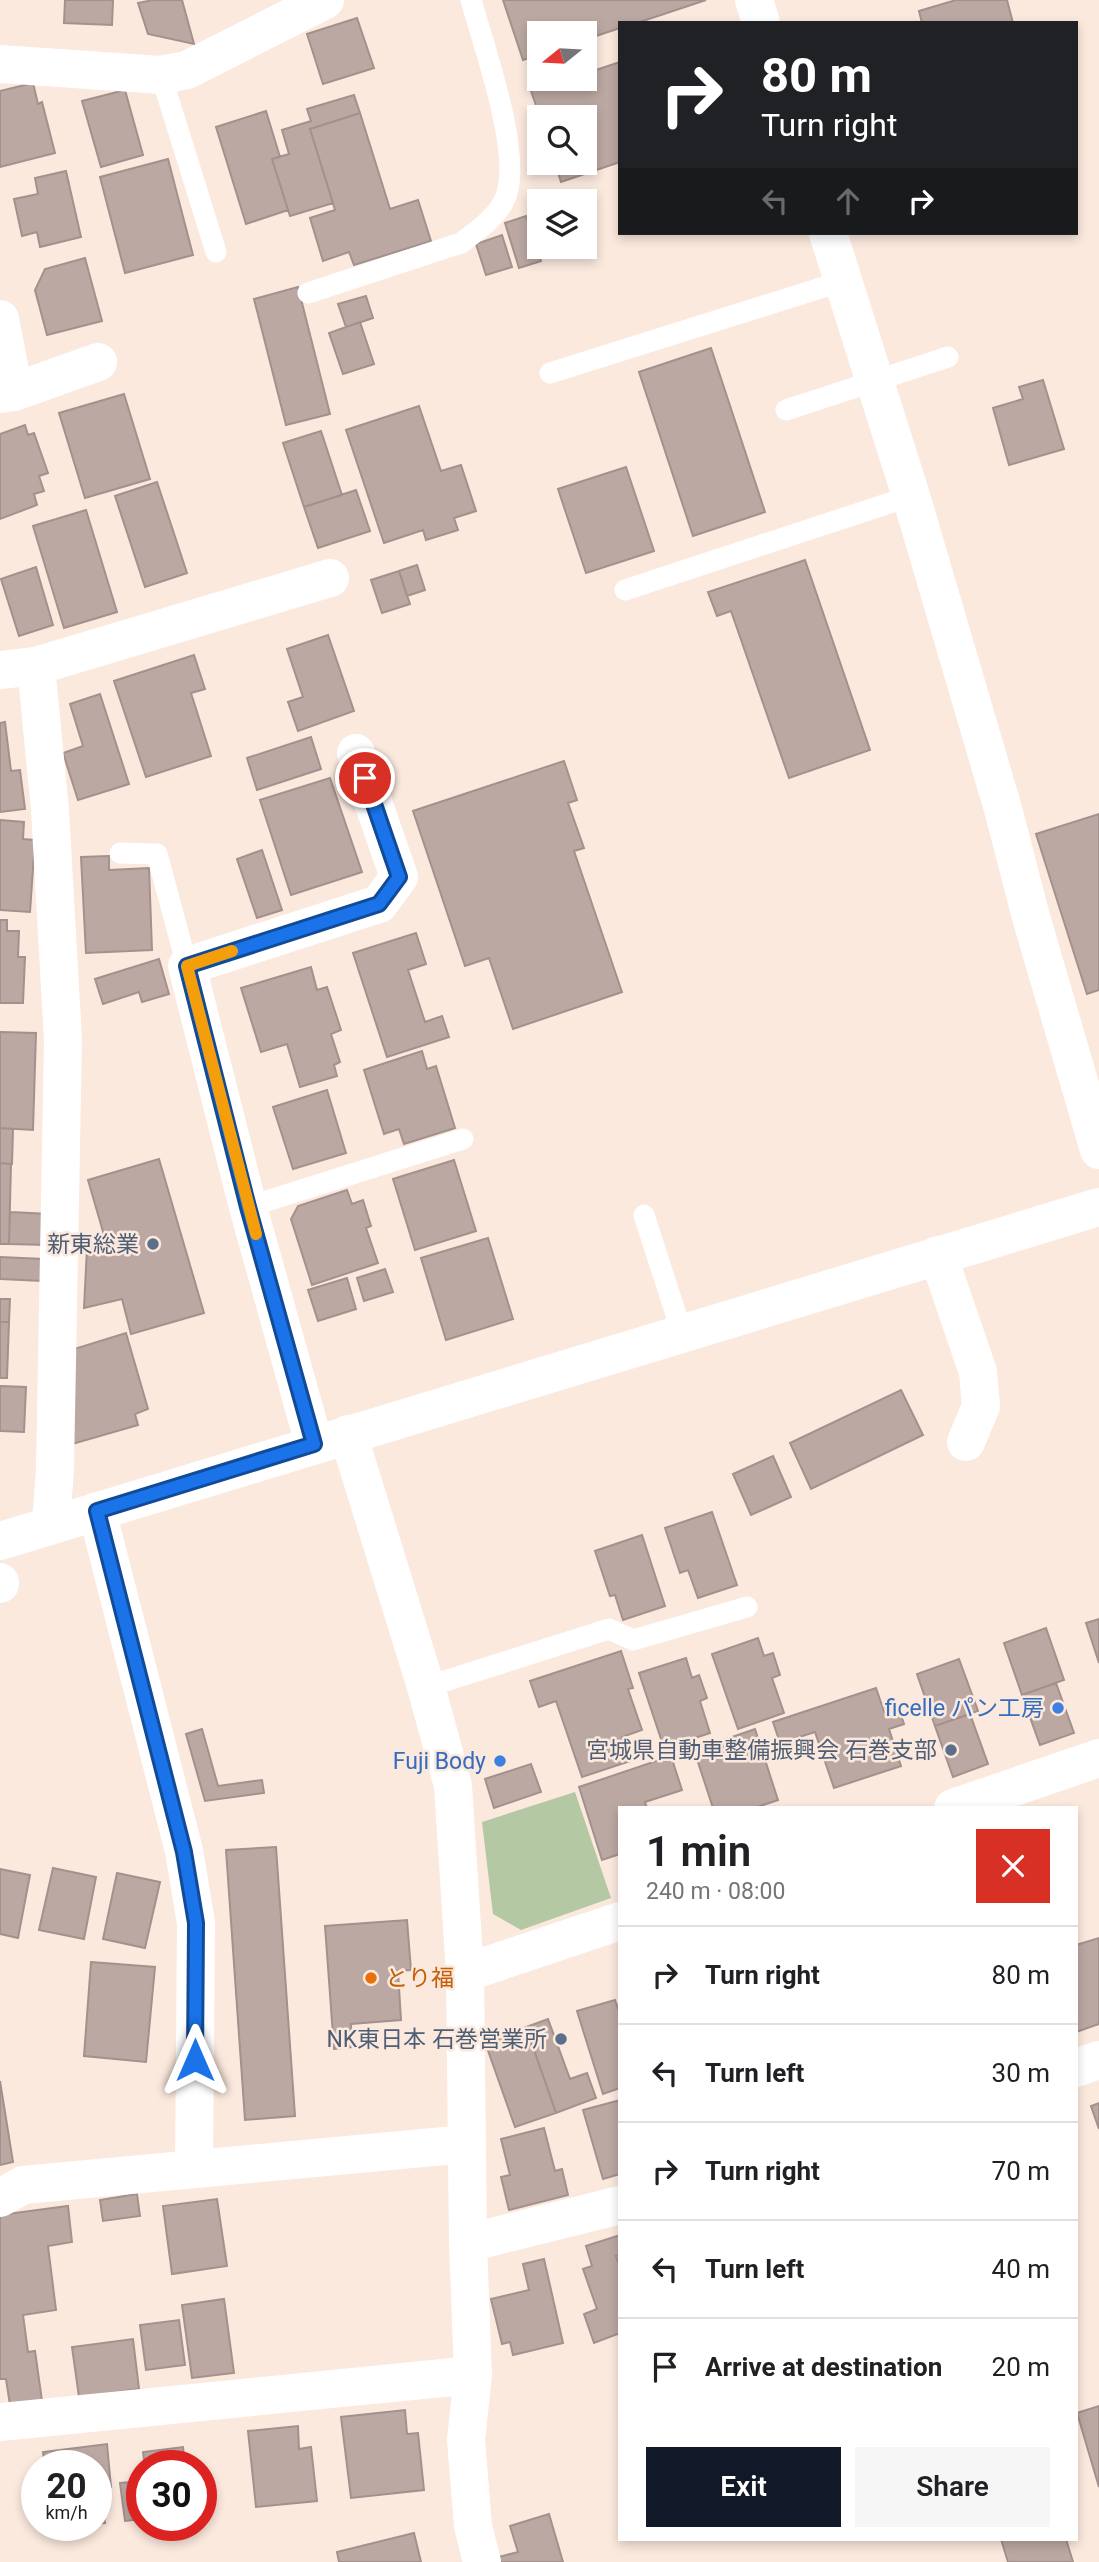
<!DOCTYPE html>
<html lang="en">
<head>
<meta charset="utf-8">
<style>
	:root { --surface:#fff; --page:#f6f6f6; --text:#202124; --muted:#757577; --line:#e0e0e0; --accent:#111827 }
	body { margin:0; font-family:Roboto,"Noto Sans JP",sans-serif; background:var(--page); color:var(--text); height:100vh; display:flex; flex-direction:column; font-size:26px; white-space:nowrap }
	* { box-sizing:border-box; margin:0 }
	p { font-size:23px; color:var(--muted) }
	.icon { flex:none; width:38px; height:38px; fill:none; stroke:currentColor; stroke-width:2; stroke-linecap:round; stroke-linejoin:round }
	.map { position:relative; flex:1; overflow:hidden }
	.panel { position:absolute; left:618px; top:1806px; width:460px; height:735px; display:flex; flex-direction:column; background:var(--surface); border-radius:0px; box-shadow:0 4px 10px #0003 }
	.panel>* { flex:none }
	.top-card { position:absolute; left:618px; top:21px; width:460px; height:214px; border-radius:0px; box-shadow:0 4px 10px #0003; background:#202124; color:#fff; overflow:hidden }
	.needle { width:46px; rotate:252deg }
	.controls { position:absolute; left:527px; top:21px; display:grid; gap:14px }
	.controls a { display:grid; place-items:center; width:70px; height:70px; border-radius:0px; background:var(--surface); box-shadow:0 4px 10px #0003; font-size:35px }
	.speed { position:absolute; left:21px; top:2450px; display:flex; gap:14px; font-size:35px; font-weight:700; text-align:center }
	.speed>* { display:grid; place-content:center; width:91px; height:91px; border-radius:50%; background:var(--surface); box-shadow:0 4px 10px #0003; line-height:1 }
	.speed small { font-size:18px; font-weight:400 }
	.speed .limit { border:10px solid #d22; background:#fff; color:#111 }
	.pin { position:absolute; display:grid; place-items:center; width:60px; height:60px; color:#fff; margin:-30px; border:4px solid #fff; border-radius:50%; box-shadow:0 2px 7px #0007 }
	.me { position:absolute; width:77px; margin:-38px; rotate:0deg; stroke-linejoin:round; filter:drop-shadow(0 0 5px #0008) }
	.turn { display:flex; align-items:center; gap:24px; height:147px; padding:0 28px; font-size:32px }
	.turn .icon { width:91px; height:91px; stroke-width:2.5 }
	.turn b { display:block; font-size:49px; line-height:60px }
	.lanes { display:flex; align-items:center; height:66px; padding:0 28px; background:#0003; justify-content:center; gap:35px; direction:ltr }
	.lanes .off { opacity:.35 }
	.round { display:grid; place-items:center; flex:none; width:74px; height:74px; border-radius:0px; background:var(--page) }
	.overview { display:flex; align-items:center; justify-content:space-between; height:119px; padding:0 28px }
	h1 { font-size:42px; font-weight:600; line-height:52px }
	.action { display:flex; gap:14px; margin-top:auto; padding:14px 28px }
	.action a { flex:1; height:80px; border-radius:0px; background:var(--accent); color:#fff; font-size:28px; font-weight:600; line-height:80px; text-align:center }
	.action a+a { background:var(--page); color:var(--text) }
	ul { padding:0; list-style:none }
	li { display:flex; align-items:center; gap:21px; height:98px; padding:0 28px; border-top:2px solid var(--line) }
	li div { flex:1 }
	li b { display:block; font-size:26px }
	li em { font-style:normal }
	.map>svg:first-child { display:block }
	.green { fill:#b3c8a3 }
	.building { fill:#bca8a3; stroke:#a4908c; stroke-width:2 }
	.lines { fill:none; stroke-linecap:round; stroke-linejoin:round }
	.lane { stroke:#fff; stroke-width:21 }
	.street { stroke:#fff; stroke-width:38 }
	.secondary { stroke:#fff; stroke-width:38 }
	.route-casing { stroke:#114b97; stroke-width:18 }
	.route { stroke:#1a73e8; stroke-width:12 }
	.slow { stroke:#f59e0b; stroke-width:12 }
	.service-dot { fill:#5c6f8a; stroke:#fbe9de; stroke-width:2.5 }
	.shop-dot { fill:#3f7fe0; stroke:#fbe9de; stroke-width:2.5 }
	.food-dot { fill:#e8710a; stroke:#fbe9de; stroke-width:2.5 }
	.labels { text-anchor:middle; stroke-width:5; stroke-linejoin:round; paint-order:stroke }
	.service-label { font-size:23px; fill:#4e5e75; stroke:#fbe9de; text-anchor:end }
	.shop-label { font-size:23px; fill:#366cbe; stroke:#fbe9de; text-anchor:end }
	.food-label { font-size:23px; fill:#c56008; stroke:#fbe9de; text-anchor:start }
</style>
</head>
<body>
<div class="map">
<svg width="1099" height="2562" viewBox="0 0 1099 2562">
	<rect width="100%" height="100%" fill="#fbe9de"/>
	<!-- green -->
	<path class="green" d="M575 1792 611 1898 521 1930 493 1914 482 1822Z"/>
	<!-- building -->
	<path class="building" d="M65 0H113L112 25 64 23Z
		M153 0H182L194 44 148 34 138 3Z
		M503 0H706L637 23H620V28L584 40V33H539V55L523 60Z
		M956 0H1007L1013 23H922L919 11Z
		M357 18 374 68 323 84 307 34Z
		M620 62V162L561 182 555 163H584V117H540L531 91 569 79H584V74Z
		M33 83 38 104 42 102 55 153 0 167V91Z
		M125 90 143 155 101 167 82 101Z
		M354 95 360 113 310 129 333 203 290 216 272 159 289 154 282 130 311 121 307 109Z
		M266 111 280 157 272 159 288 210 246 224 216 127Z
		M360 113 390 209 418 200 431 241 354 265 349 252 323 261 310 218 335 210 310 129Z
		M168 159 193 255 125 273 100 177Z
		M66 171 81 237 40 247 37 232 22 236 14 199 38 194 35 178Z
		M526 216 541 261 519 268 505 223Z
		M502 235 512 267 486 275 476 244Z
		M85 258 102 321 47 335 35 290 45 269Z
		M298 287 330 414 286 425 254 299Z
		M366 296 373 318 346 327 338 304Z
		M360 322 374 364 343 374 329 333Z
		M711 348 765 512 693 536 639 372Z
		M1043 380 1064 449 1009 465 993 408 1023 399 1019 387Z
		M124 394 150 479 85 498 59 413Z
		M419 406 441 471 461 465 476 511 454 518 458 530 426 540 423 530 384 543 346 430Z
		M25 425 28 435 34 433 48 473 39 476 44 491 34 494 37 505 0 519V434Z
		M321 431 342 495 304 507 283 443Z
		M626 467 654 551 586 573 558 489Z
		M157 482 187 573 145 587 115 496Z
		M356 490 370 531 318 548 304 507Z
		M86 510 117 612 64 628 33 526Z
		M805 560 870 750 789 778 731 611 717 616 708 592Z
		M417 565 425 590 407 596 399 571Z
		M36 567 53 625 19 636 1 579Z
		M399 571 410 604 382 613 371 580Z
		M328 635 354 711 298 731 288 702 303 697 287 649Z
		M194 655 205 689 191 693 211 756 146 777 114 681Z
		M100 694 129 784 78 800 63 753 83 746 70 704Z
		M5 722 11 771 20 770 25 809 0 812V723Z
		M311 737 321 769 257 790 247 758Z
		M564 761 577 800 568 803 584 848 574 851 622 992 513 1029 489 958 465 966 413 811Z
		M330 778 362 872 291 895 260 800Z
		M1099 814V990L1087 994 1036 834Z
		M0 820 24 822 23 839 35 840 30 912 0 910Z
		M262 850 282 910 257 918 237 859Z
		M109 856V870L149 868 152 950 86 953 81 857Z
		M0 920H7V931H19L18 957H25L23 1003H0Z
		M416 933 426 964 408 970 425 1022 442 1016 449 1037 387 1057 353 953Z
		M159 959 169 994 142 1002 139 992 103 1004 95 979Z
		M311 967 317 990 327 987 341 1030 331 1034 340 1062 334 1065 337 1076 300 1087 287 1044 261 1052 241 988Z
		M0 1032 36 1033 33 1130 0 1128Z
		M422 1051 427 1069 436 1066 455 1128 404 1144 399 1129 384 1134 364 1070Z
		M327 1090 346 1153 293 1169 273 1107Z
		M0 1128 13 1129 12 1164 0 1163Z
		M159 1159 204 1313 131 1334 122 1299 84 1308 87 1248 106 1242 88 1180Z
		M454 1160 476 1231 415 1250 393 1179Z
		M0 1163 11 1164 9 1244H0Z
		M347 1190 352 1204 363 1200 371 1226 366 1228 378 1263 312 1285 291 1219 298 1206Z
		M10 1212 49 1214 47 1245 9 1244Z
		M488 1238 513 1319 446 1340 421 1258Z
		M0 1257 43 1259 42 1281 0 1279Z
		M385 1269 393 1292 364 1301 357 1278Z
		M347 1278 356 1309 318 1321 308 1290Z
		M0 1299H10L9 1322H0Z
		M0 1322H9L7 1378H0Z
		M126 1333 148 1409 135 1414 138 1425 69 1445 68 1351Z
		M0 1386 26 1387 24 1432 0 1431Z
		M901 1390 923 1435 811 1489 790 1443Z
		M773 1456 791 1497 751 1515 733 1474Z
		M712 1512 737 1585 698 1598 688 1570 680 1573 665 1528Z
		M642 1535 665 1606 623 1620 615 1595 610 1596 595 1551Z
		M1099 1619V1663L1086 1623Z
		M1046 1628 1064 1680 1022 1695 1004 1643Z
		M758 1638 764 1656 773 1653 780 1675 772 1678 784 1713 738 1729 712 1654Z
		M621 1651 633 1688 628 1689 642 1730 622 1737 630 1761 582 1777 556 1701 539 1707 530 1681Z
		M686 1658 692 1678 699 1675 707 1698 700 1701 710 1733 664 1748 639 1673Z
		M959 1659 978 1711 935 1726 917 1674Z
		M1056 1683 1074 1733 1040 1745 1022 1695Z
		M876 1688 885 1714 899 1709 904 1724 889 1729 901 1766 834 1788 815 1732 780 1743 773 1722Z
		M970 1714 988 1764 953 1777 935 1726Z
		M202 1729 218 1786 262 1780 264 1793 205 1801 186 1734Z
		M755 1729 778 1800 754 1808H713L694 1750Z
		M671 1756 682 1790 645 1802 647 1808H620V1854L602 1860 579 1787Z
		M531 1764 541 1792 494 1808 485 1779Z
		M276 1847 295 2116 245 2120 226 1850Z
		M53 1868 96 1877 84 1939 39 1930Z
		M0 1869 30 1875 18 1938 0 1934Z
		M117 1873 160 1882 145 1948 103 1939Z
		M407 1920 411 1970 398 1971 401 2020 351 2024 352 2047 334 2049 325 1926Z
		M1099 1938V2024L1076 2032V1945Z
		M91 1962 155 1967 146 2062 84 2056Z
		M615 2000 620 2014V2088L603 2094 577 2011Z
		M548 2019 570 2079 587 2073 596 2098 556 2113 526 2027Z
		M526 2027 556 2113 515 2127 485 2042Z
		M0 2081 13 2162 0 2165Z
		M620 2100V2174L603 2179 583 2110Z
		M1099 2103V2129L1091 2106Z
		M544 2128 555 2171 562 2169 568 2195 509 2210 501 2177 510 2175 501 2139Z
		M137 2194 140 2216 103 2221 100 2200Z
		M217 2199 227 2266 172 2274 163 2206Z
		M68 2206 72 2242 48 2246 56 2310 23 2315 28 2352 35 2351 42 2401 10 2405 6 2379H0V2215Z
		M620 2235V2255L616 2256 620 2267V2333L594 2343 584 2314 597 2309 583 2269 592 2266 586 2246Z
		M544 2259 563 2343 513 2355 510 2342 502 2344 491 2299 529 2290 523 2264Z
		M224 2299 234 2373 192 2378 182 2305Z
		M179 2320 185 2365 146 2370 140 2325Z
		M133 2339 139 2389 79 2397 72 2347Z
		M1099 2406V2487L1077 2413Z
		M405 2410 407 2434 418 2433 424 2490 351 2498 341 2417Z
		M298 2426 299 2449 311 2447 317 2501 256 2507 248 2431Z
		M107 2444 111 2487 100 2488 105 2523 96 2524V2466H45L43 2452Z
		M183 2447 185 2466H145L143 2452Z
		M142 2481V2519L125 2521 120 2483Z
		M549 2514 563 2562H496L495 2558 518 2552 510 2526Z
		M52 2525H90L52 2530Z
		M414 2533 421 2562H339L337 2552Z
		M1001 2539H1066L1073 2562H1008Z"/>
	<g class="lines">
		<!-- lane -->
		<path class="lane" d="M161 75 216 252
			M308 293 461 243C477 231 499 216 506 196 522 153 484 47 471 0
			M550 373 843 281
			M786 410 948 357
			M625 590 911 496
			M120 853 157 854 187 966
			M248 1207 463 1139
			M644 1215 682 1333
			M426 1687 609 1629 633 1640 747 1607"/>
		<!-- street -->
		<path class="street" d="M754 0 761 23
			M0 64 161 75 187 70 325 0
			M828 233 911 496 1003 809 1031 917 1099 1150
			M0 319 14 392
			M0 394 14 392 98 362
			M36 666 50 810 63 1040 55 1468 51 1524
			M0 670 36 666 330 578
			M938 1255 978 1372 981 1406 966 1442
			M348 1434 426 1687 453 1786 465 1973 468 2243 473 2375 466 2440 473 2526 482 2562
			M314 1444 248 1207 187 966 379 904 399 877 356 753
			M97 1511 184 1851 196 1923 194 2169
			M0 1582V1584
			M953 1808 1099 1758
			M465 1973 620 1921
			M1076 2068 1099 2060
			M0 2198 23 2185 466 2144
			M468 2243 620 2205
			M0 2422 473 2375"/>
		<!-- secondary -->
		<path class="secondary" d="M0 1541 1099 1207"/>
	</g>
	<g class="lines">
		<defs>
			<path id="route" d="M195 2060 196 1923 184 1852 97 1511 314 1444 248 1207 187 966 379 904 399 877 365 778"/>
		</defs>
		<!-- route casing -->
		<use href="#route" class="route-casing"/>
		<!-- route -->
		<use href="#route" class="route"/>
		<!-- slow -->
		<path class="slow" d="M232 951 187 966 256 1234"/>
	</g>
	<!-- markers -->
	<g class="service-dot">
		<circle cx="153" cy="1244" r="7"/>
		<circle cx="951" cy="1750" r="7"/>
		<circle cx="561" cy="2039" r="7"/>
	</g>
	<g class="shop-dot">
		<circle cx="1058" cy="1708" r="7"/>
		<circle cx="500" cy="1761" r="7"/>
	</g>
	<circle class="food-dot" cx="371" cy="1978" r="7"/>
	<g class="labels">
		<!-- service labels -->
		<g class="service-label">
			<text x="139" y="1252">新東総業</text>
			<text x="937" y="1758">宮城県自動車整備振興会 石巻支部</text>
			<text x="547" y="2047">NK東日本 石巻営業所</text>
		</g>
		<!-- shop labels -->
		<g class="shop-label">
			<text x="1044" y="1716">ficelle パン工房</text>
			<text x="486" y="1769">Fuji Body</text>
		</g>
		<!-- food labels -->
		<g class="food-label">
			<text x="385" y="1986">とり福</text>
		</g>
	</g>
</svg>
<div class="controls">
<a><svg class="needle" viewBox="-14 -14 28 28"><path d="M0-13l5 13h-10z" fill="#e53935"/><path d="M0 13l5-13h-10z" fill="#757577"/></svg></a>
<a><svg class="icon" aria-label="search" viewBox="0 0 24 24"><circle cx="10" cy="10" r="6"/><path d="M15 15l6 6"/></svg></a>
<a><svg class="icon" aria-label="layers" viewBox="0 0 24 24"><path d="M12 4l9 5-9 5-9-5zM3 14l9 5 9-5"/></svg></a>
</div>
<div class="speed"><div>20<small>km/h</small></div><div class="limit">30</div></div>
<div class="pin" style="left:365px;top:778px;background:#d93025"><svg class="icon" aria-label="arrive" viewBox="0 0 24 24"><path d="M6 21V4h12l-3 4 3 4H6"/></svg></div>
<svg class="me" style="left:195px;top:2060px" viewBox="-20 -20 40 40"><path d="M0-17L14 15 0 8-14 15z" fill="#1a73e8" stroke="#fff" stroke-width="4"/></svg>
<div class="top-card">
<div class="turn"><svg class="icon" aria-label="right" viewBox="0 0 24 24"><path d="M7 20v-9h11M14 6l5 5-5 5"/></svg><div><b>80 m</b>Turn right</div></div>
<div class="lanes"><svg class="icon off" aria-label="left" viewBox="0 0 24 24"><path d="M17 20v-9H6M10 6l-5 5 5 5"/></svg><svg class="icon off" aria-label="ahead" viewBox="0 0 24 24"><path d="M12 20V5M6 11l6-6 6 6"/></svg><svg class="icon" aria-label="right" viewBox="0 0 24 24"><path d="M7 20v-9h11M14 6l5 5-5 5"/></svg></div>
</div>
<section class="panel">
<div class="overview"><div><h1>1 min</h1><p>240 m · 08:00</p></div><a class="round" style="background:#d93025;color:#fff"><svg class="icon" aria-label="close" viewBox="0 0 24 24"><path d="M6 6l12 12M18 6L6 18"/></svg></a></div>
<ul>
<li><svg class="icon" aria-label="right" viewBox="0 0 24 24"><path d="M7 20v-9h11M14 6l5 5-5 5"/></svg><div><b>Turn right</b></div><em>80 m</em></li>
<li><svg class="icon" aria-label="left" viewBox="0 0 24 24"><path d="M17 20v-9H6M10 6l-5 5 5 5"/></svg><div><b>Turn left</b></div><em>30 m</em></li>
<li><svg class="icon" aria-label="right" viewBox="0 0 24 24"><path d="M7 20v-9h11M14 6l5 5-5 5"/></svg><div><b>Turn right</b></div><em>70 m</em></li>
<li><svg class="icon" aria-label="left" viewBox="0 0 24 24"><path d="M17 20v-9H6M10 6l-5 5 5 5"/></svg><div><b>Turn left</b></div><em>40 m</em></li>
<li><svg class="icon" aria-label="arrive" viewBox="0 0 24 24"><path d="M6 21V4h12l-3 4 3 4H6"/></svg><div><b>Arrive at destination</b></div><em>20 m</em></li>
</ul>
<div class="action"><a>Exit</a><a>Share</a></div>
</section>
</div>
</body>
</html>
